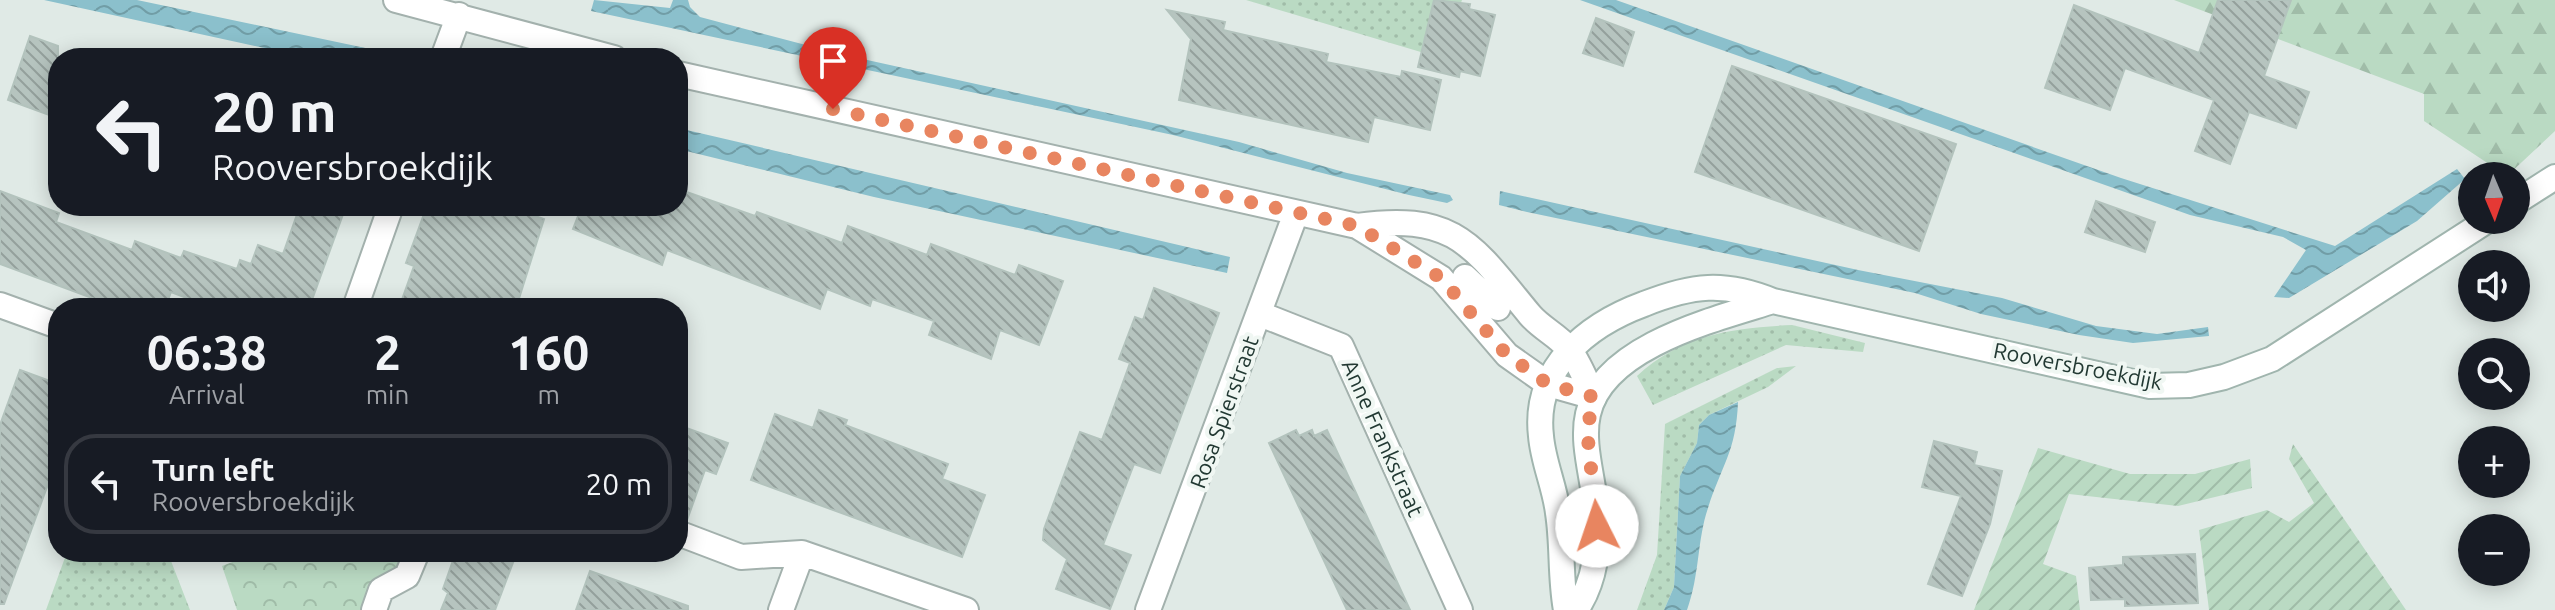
<!DOCTYPE html>
<html lang="en">
<head>
<meta charset="utf-8">
<style>
	:root { --surface:#171b24; --page:#20242c; --text:#f1f3f6; --muted:#9ea1a6; --line:#363941 }
	body { margin:0; font-family:Ubuntu,sans-serif; background:var(--page); color:var(--text); height:100vh; display:flex; flex-direction:column; font-size:30px; white-space:nowrap }
	* { box-sizing:border-box; margin:0 }
	p { font-size:26px; color:var(--muted) }
	.icon { flex:none; width:44px; height:44px; fill:none; stroke:currentColor; stroke-width:2; stroke-linecap:round; stroke-linejoin:round }
	.map { position:relative; flex:1; overflow:hidden }
	.panel { position:absolute; left:48px; top:298px; width:640px; height:264px; display:flex; flex-direction:column; background:var(--surface); border-radius:32px; box-shadow:0 4px 20px #0003 }
	.panel>* { flex:none }
	.guide { position:absolute; left:48px; top:48px; width:640px; height:168px; border-radius:32px; box-shadow:0 4px 20px #0003; background:#171b24; color:var(--text); overflow:hidden }
	.needle { width:52px; rotate:178deg }
	.controls { position:absolute; left:2458px; top:162px; display:grid; gap:16px }
	.controls a { display:grid; place-items:center; width:72px; height:72px; border-radius:50%; background:var(--surface); box-shadow:0 4px 20px #0003; font-size:40px }
	.pin { position:absolute; display:grid; place-items:center; width:68px; height:68px; color:#fff; margin:-82px -34px; border-radius:50% 50% 50% 0; rotate:-45deg; box-shadow:0 0 8px #0007 }
	.pin .icon { rotate:45deg }
	.me { position:absolute; width:88px; margin:-44px; rotate:356deg; stroke-linejoin:round; filter:drop-shadow(0 0 6px #0008) }
	.turn { display:flex; align-items:center; gap:28px; height:168px; padding:0 32px; font-size:36px }
	.turn .icon { width:104px; height:104px; stroke-width:2.5 }
	.turn b { display:block; font-size:56px; line-height:68px }
	.eta { display:flex; justify-content:space-evenly; align-items:center; height:136px; text-align:center }
	.eta b { font-size:48px; font-weight:600; line-height:56px }
	ul { padding:0; list-style:none }
	li { display:flex; align-items:center; gap:24px; height:100px; margin:0 16px 12px; padding:0 16px; border:4px solid var(--line); border-radius:32px }
	li div { flex:1 }
	li b { display:block; font-size:30px }
	li em { font-style:normal }
	.map>svg:first-child { display:block }
	.grass { fill:url(#grass-dots) }
	.forest { fill:url(#forest-firs) }
	.park { fill:url(#park-crowns) }
	.garden { fill:url(#garden-furrows) }
	.water { fill:url(#water-waves) }
	.building { fill:url(#building-back-hatch); stroke:#b3c3bd; stroke-width:2 }
	.lines { fill:none; stroke-linecap:round; stroke-linejoin:round }
	.street-casing { stroke:#a3b1ad; stroke-width:28 }
	.secondary-casing { stroke:#a0b5ae; stroke-width:28 }
	.street { stroke:#fff; stroke-width:24 }
	.secondary { stroke:#fff; stroke-width:24 }
	.route { stroke:#e88560; stroke-width:14; stroke-dasharray:0 25.2 }
	.labels { text-anchor:middle; stroke-width:8; stroke-linejoin:round; paint-order:stroke }
	.street-label { font-size:22px; fill:#223933; stroke:#f0f7f3 }
</style>
</head>
<body>
<div class="map">
<svg width="2555" height="610" viewBox="0 0 2555 610">
	<defs>
		<pattern id="grass-dots" width="8" height="8" patternUnits="userSpaceOnUse" patternTransform="scale(2)"><rect width="8" height="8" fill="#badac3"/><path d="M2 2h.1M6 6h.1" fill="none" stroke="#a0bca8" stroke-width="1.8" stroke-linecap="round"/></pattern>
		<pattern id="forest-firs" width="22" height="20" patternUnits="userSpaceOnUse" patternTransform="scale(2)"><rect width="22" height="20" fill="#badac3"/><path d="M5 1l3.5 6h-7zM16 11l3.5 6h-7z" fill="#a0bca8"/></pattern>
		<pattern id="park-crowns" width="20" height="18" patternUnits="userSpaceOnUse" patternTransform="scale(2)"><rect width="20" height="18" fill="#badac3"/><path d="M2 6a3 3 0 1 1 6 0M12 15a3 3 0 1 1 6 0" fill="none" stroke="#a0bca8"/></pattern>
		<pattern id="garden-furrows" width="10" height="10" patternUnits="userSpaceOnUse" patternTransform="scale(2)"><rect width="10" height="10" fill="#badac3"/><path d="M-1 1l2-2M0 10L10 0M9 11l2-2" fill="none" stroke="#a0bca8"/></pattern>
		<pattern id="water-waves" width="16" height="10" patternUnits="userSpaceOnUse" patternTransform="scale(2)"><rect width="16" height="10" fill="#8bc0cc"/><path d="M0 5q4-4 8 0t8 0" fill="none" stroke="#719da6"/></pattern>
		<pattern id="building-back-hatch" width="6" height="6" patternUnits="userSpaceOnUse" patternTransform="scale(2)"><rect width="6" height="6" fill="#b6c4bf"/><path d="M-1 5l2 2M0 0l6 6M5-1l2 2" fill="none" stroke="#94a09c"/></pattern>
	</defs>
	<rect width="100%" height="100%" fill="#e0eae6"/>
	<!-- grass -->
	<path class="grass" d="M1246 0H1462L1441 58Z
		M1792 325 1865 343 1863 352 1786 345 1653 405 1637 376C1682 334 1733 328 1792 325Z
		M1796 366 1768 387 1709 415 1699 425 1697 443 1680 476 1674 587 1664 610H1637L1657 555 1665 424 1777 368Z
		M67 552H194L171 561 190 610H46Z"/>
	<!-- forest -->
	<path class="forest" d="M2174 0H2555V131L2507 176 2424 121V94Z"/>
	<!-- park -->
	<path class="park" d="M258 552H402L393 579 371 610H237L222 566Z"/>
	<!-- garden -->
	<path class="garden" d="M2293 444 2406 610H2209L2199 530 2267 510 2289 522 2314 503 2289 459Z
		M2038 448 2130 474H2195L2250 459 2252 488 2178 506 2069 494 2043 564 2076 576 2080 610H1974Z"/>
	<!-- water -->
	<path class="water" d="M44 0H137L389 53 393 58H310Z
		M594 0 670 8 673 0H688L690 7 700 17 840 54 1239 142 1347 173 1450 195 1453 200 1447 203 1409 195 1173 135 591 11Z
		M1580 0H1616L2121 178 2335 246 2457 169 2465 179 2417 221 2289 298 2274 297 2306 250 2283 237 2190 215Z
		M678 128 1230 257 1227 273 874 197 678 149Z
		M1500 191 1858 270 2002 298 2096 326 2157 334 2208 327 2209 336 2133 343 2079 335 1981 314 1915 293 1527 212 1499 205Z
		M1738 402C1736 452 1722 464 1708 508 1697 540 1700 574 1687 610H1664L1674 587 1680 476 1697 443 1699 425 1709 415Z"/>
	<!-- building -->
	<path class="building" d="M1434 0 1470 4 1469 9 1495 15 1480 76 1460 71 1459 77 1418 67Z
		M2218 0H2291L2264 76 2309 92 2296 128 2249 112 2230 164 2195 151 2214 100 2125 68 2110 110 2045 88 2074 5 2199 53Z
		M1167 10 1225 22 1223 30 1328 54 1326 62 1401 77 1402 71 1441 80 1430 130 1374 117 1368 142 1179 100 1191 39Z
		M1596 18 1634 32 1623 66 1583 53Z
		M30 36 58 46V100L52 116 8 100Z
		M1732 66 1956 144 1919 251 1695 172Z
		M678 189 755 216 757 212 842 243 848 226 927 255 931 244 1015 275 1019 265 1063 281 1039 345 1000 330 991 359 929 335 934 321 872 299 870 306 827 289 820 309 667 250 662 265 573 229 582 206H678Z
		M0 191 59 213 56 222 132 250 135 241 181 258 184 251 237 269 240 260 251 264 258 245 283 254 300 206H346L309 308H213L171 292 165 308H119L0 264Z
		M2096 201 2155 222 2145 252 2085 232Z
		M427 206H508L544 219 516 308H399L414 266 406 263Z
		M1154 288 1219 313 1160 473 1134 464 1103 545 1131 555 1110 609 1056 589 1067 559 1043 540 1044 529 1080 432 1102 440 1130 363 1119 359 1135 317 1143 320Z
		M20 370 58 384V457L4 604H0V425Z
		M819 410 847 420 845 425 948 464 942 479 985 495 962 557 751 480 775 414 813 428Z
		M678 425 728 443 716 474 705 470 687 520 678 518Z
		M1296 430 1299 436 1312 430 1314 436 1327 430 1410 610H1347L1269 443Z
		M1934 441 1977 452 1974 465 2002 471 1990 524 1962 596 1928 584 1961 496 1922 487Z
		M456 552H517L495 610H441L448 593 443 589Z
		M2195 554 2198 603 2125 606V599L2091 600 2089 568 2123 565V557Z
		M590 571 688 606V610H576Z"/>
	<g class="lines">
		<defs>
			<path id="street" d="M396 0 614 58
				M443 58 459 15
				M678 74 1357 226 1441 278 1507 355 1548 384 1594 397
				M1357 226C1456 212 1473 246 1530 315 1541 328 1557 335 1568 348 1579 361 1586 382 1594 397
				M1465 277 1498 308
				M0 305 58 326
				M355 308 391 206
				M1260 314 1341 346 1460 610
				M678 533 741 557 802 553 966 610
				M374 610 381 590 407 576 417 552
				M781 610 802 553
				M1148 610 1296 213"/>
			<path id="secondary" d="M2516 202 2555 177
				M1566 610C1560 578 1563 545 1558 513 1555 487 1543 462 1541 436 1533 368 1587 325 1644 304 1692 285 1724 281 1773 301L2150 386 2189 385 2224 377 2272 359 2488 220
				M1576 610C1596 580 1599 546 1596 511 1594 480 1581 444 1588 414 1603 346 1716 319 1773 301"/>
		</defs>
		<!-- street casing -->
		<use href="#street" class="street-casing"/>
		<!-- secondary casing -->
		<use href="#secondary" class="secondary-casing"/>
		<!-- street -->
		<use href="#street" class="street"/>
		<!-- secondary -->
		<use href="#secondary" class="secondary"/>
	</g>
	<g class="lines">
		<!-- route -->
		<path class="route" d="M833 109 1357 226 1441 278 1507 355 1527 369 1548 384 1594 397 1587 430 1597 526"/>
	</g>
	<g class="labels">
		<!-- street labels -->
		<g class="street-label">
			<text transform="translate(2078 366) rotate(11)" y="8">Rooversbroekdijk</text>
			<text transform="translate(1224 412) rotate(-70)" y="8">Rosa Spierstraat</text>
			<text transform="translate(1383 438) rotate(66)" y="8">Anne Frankstraat</text>
		</g>
	</g>
</svg>
<div class="controls">
<a><svg class="needle" viewBox="-14 -14 28 28"><path d="M0-13l5 13h-10z" fill="#e53935"/><path d="M0 13l5-13h-10z" fill="#9ea1a6"/></svg></a>
<a><svg class="icon" aria-label="sound" viewBox="0 0 24 24"><path d="M4 9h4l5-4v14l-5-4H4zM17 9q2 3 0 6"/></svg></a>
<a><svg class="icon" aria-label="search" viewBox="0 0 24 24"><circle cx="10" cy="10" r="6"/><path d="M15 15l6 6"/></svg></a>
<a>+</a>
<a>−</a>
</div>
<div class="pin" style="left:833px;top:109px;background:#d93025"><svg class="icon" aria-label="arrive" viewBox="0 0 24 24"><path d="M6 21V4h12l-3 4 3 4H6"/></svg></div>
<svg class="me" style="left:1597px;top:526px" viewBox="-20 -20 40 40"><circle r="19" fill="#fff"/><path d="M0-13L10 11 0 6-10 11z" fill="#e88560"/></svg>
<div class="guide">
<div class="turn"><svg class="icon" aria-label="left" viewBox="0 0 24 24"><path d="M17 20v-9H6M10 6l-5 5 5 5"/></svg><div><b>20 m</b>Rooversbroekdijk</div></div>
</div>
<section class="panel">
<div class="eta">
<div><b>06:38</b><p>Arrival</p></div>
<div><b>2</b><p>min</p></div>
<div><b>160</b><p>m</p></div>
</div>
<ul>
<li><svg class="icon" aria-label="left" viewBox="0 0 24 24"><path d="M17 20v-9H6M10 6l-5 5 5 5"/></svg><div><b>Turn left</b><p>Rooversbroekdijk</p></div><em>20 m</em></li>
</ul>
</section>
</div>
</body>
</html>
